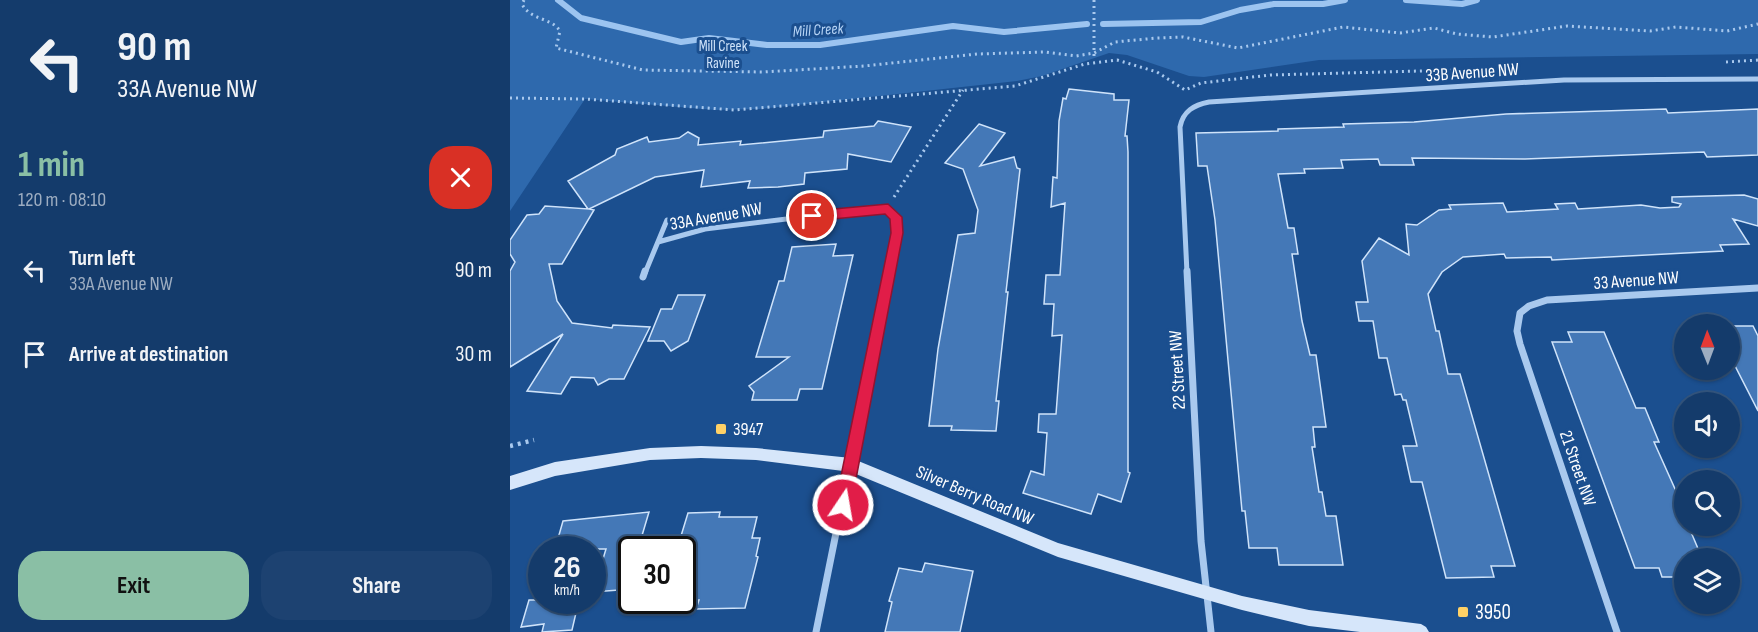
<!DOCTYPE html>
<html lang="en">
<head>
<meta charset="utf-8">
<style>
	:root { --surface:#143b6b; --page:#1d4271; --text:#f1f3f6; --muted:#9dadc1; --line:#33557e; --accent:#8abfa5 }
	body { margin:0; font-family:"Sofia Sans Condensed",sans-serif; background:var(--page); color:var(--text); height:100vh; display:flex; flex-direction:column; font-size:22px; white-space:nowrap }
	* { box-sizing:border-box; margin:0 }
	p { font-size:20px; color:var(--muted) }
	.icon { flex:none; width:33px; height:33px; fill:none; stroke:currentColor; stroke-width:2; stroke-linecap:round; stroke-linejoin:round }
	.map { position:relative; flex:1; overflow:hidden }
	.drawer { display:flex; flex-direction:column; background:var(--surface); width:510px }
	.drawer>* { flex:none }
	.banner { background:#143b6b; color:var(--text); overflow:hidden }
	.needle { width:39px; rotate:359deg }
	.fabs { position:absolute; left:1164px; top:314px; display:grid; gap:12px }
	.fabs a { display:grid; place-items:center; width:66px; height:66px; border-radius:50%; background:var(--surface); box-shadow:0 2px 4px #0004,0 0 0 2px var(--line); font-size:30px }
	.speed { position:absolute; left:18px; top:536px; display:flex; gap:12px; font-size:30px; font-weight:700; text-align:center }
	.speed>* { display:grid; place-content:center; width:78px; height:78px; border-radius:50%; background:var(--surface); box-shadow:0 2px 4px #0004,0 0 0 2px var(--line); line-height:1 }
	.speed small { font-size:15px; font-weight:400 }
	.speed .limit { border:3px solid #111; border-radius:9px; background:#fff; color:#111 }
	.pin { position:absolute; display:grid; place-items:center; width:51px; height:51px; color:#fff; margin:-26px; border:3px solid #fff; border-radius:50%; box-shadow:0 2px 6px #0007 }
	.me { position:absolute; width:66px; margin:-33px; rotate:12deg; stroke-linejoin:round; filter:drop-shadow(0 0 4px #0008) }
	.turn { display:flex; align-items:center; gap:21px; height:126px; padding:0 18px; font-size:27px }
	.turn .icon { width:78px; height:78px; stroke-width:2.5 }
	.turn b { display:block; font-size:42px; line-height:51px }
	.round { display:grid; place-items:center; flex:none; width:63px; height:63px; border-radius:24px; background:var(--page) }
	.head { display:flex; align-items:center; justify-content:space-between; height:102px; padding:0 18px }
	h1 { font-size:36px; font-weight:700; line-height:45px; color:var(--accent) }
	.primary-button { display:flex; gap:12px; margin-top:auto; padding:12px 18px }
	.primary-button a { flex:1; height:69px; border-radius:24px; background:var(--accent); color:#111; font-size:24px; font-weight:700; line-height:69px; text-align:center }
	.primary-button a+a { background:var(--page); color:var(--text) }
	ul { padding:0; list-style:none }
	li { display:flex; align-items:center; gap:18px; height:84px; padding:0 18px }
	li div { flex:1 }
	li b { display:block; font-size:22px }
	li em { font-style:normal }
	main { display:flex; flex:1; min-height:0 }
	.map>svg:first-child { display:block }
	.green { fill:#2e69ad }
	.lines { fill:none; stroke-linecap:round; stroke-linejoin:round }
	.stream { stroke:#9cc4f0; stroke-width:6 }
	.building { fill:#4478b7; stroke:#cfe3fa; stroke-width:1.5 }
	.path-far1 { stroke:#a9c9ee; stroke-width:3; stroke-dasharray:2 4; stroke-linecap:butt }
	.path { stroke:#a9c9ee; stroke-width:4.5; stroke-dasharray:3 5; stroke-linecap:butt }
	.street-far1 { stroke:#a9c9ee; stroke-width:5 }
	.street { stroke:#a9c9ee; stroke-width:7 }
	.secondary { fill:#d6e6fa; fill-rule:evenodd }
	.route { fill:#e11d48; stroke:#92132f; stroke-width:1.5 }
	.poi-dot { fill:#ffd166; stroke:#1b4f8f; stroke-width:2 }
	.labels { text-anchor:middle; stroke-width:6; stroke-linejoin:round; paint-order:stroke }
	.far-park-label { font-size:15px; fill:#cfe3fa; stroke:#1b4f8f }
	.far-water-label { font-size:16px; font-style:italic; fill:#b5d3f5; stroke:#1b4f8f }
	.street-label { font-size:18px; fill:#fff; stroke:#1b4f8f }
	.poi-label { font-size:18px; fill:#fff; stroke:#1b4f8f; text-anchor:start }
	.near-poi-label { font-size:21px; fill:#fff; stroke:#1b4f8f; text-anchor:start }
</style>
</head>
<body>
<main>
<section class="drawer">
<div class="banner">
<div class="turn"><svg class="icon" aria-label="left" viewBox="0 0 24 24"><path d="M17 20v-9H6M10 6l-5 5 5 5"/></svg><div><b>90 m</b>33A Avenue NW</div></div>
</div>
<div class="head"><div><h1>1 min</h1><p>120 m · 08:10</p></div><a class="round" style="background:#d93025;color:#fff"><svg class="icon" aria-label="close" viewBox="0 0 24 24"><path d="M6 6l12 12M18 6L6 18"/></svg></a></div>
<ul>
<li><svg class="icon" aria-label="left" viewBox="0 0 24 24"><path d="M17 20v-9H6M10 6l-5 5 5 5"/></svg><div><b>Turn left</b><p>33A Avenue NW</p></div><em>90 m</em></li>
<li><svg class="icon" aria-label="arrive" viewBox="0 0 24 24"><path d="M6 21V4h12l-3 4 3 4H6"/></svg><div><b>Arrive at destination</b></div><em>30 m</em></li>
</ul>
<div class="primary-button"><a>Exit</a><a>Share</a></div>
</section>
<div class="map">
<svg width="1248" height="632" viewBox="0 0 1248 632">
	<rect width="100%" height="100%" fill="#1b4f8f"/>
	<!-- green -->
	<path class="green" d="M0 0H1248V54L809 60 694 77 679 76 617 55 599 53 532 76 507 81 249 109 205 110 75 99 0 211Z"/>
	<g class="lines">
		<!-- stream -->
		<path class="stream" d="M48 0 71 18 171 42 199 38 257 45H310L443 26 494 32 577 24
			M896 0 952 4 967 0
			M593 24 691 22 730 10 764 4H813L835 0"/>
	</g>
	<!-- building -->
	<path class="building" d="M559 89 604 94V100H619L615 136H617L618 152V472L620 473 611 502 588 494 581 514 513 493 521 471 534 475 537 433 528 432 529 414H546L552 335 542 336 544 304H534L536 275H550L555 203 541 207 543 177 547 178 549 121 553 98 556 99Z
		M1156 109 1158 113 1248 109V155L1197 157 1194 152 1015 159 902 158 904 165H870L868 159 831 160 833 168 794 169 795 173 768 174 778 228H784L788 254H782L792 321 800 355H806L816 427H803L805 447H802L809 492H812L816 516H826L833 565H769L767 548H739L735 511H732L705 220 697 166H688L686 133 768 131V129L834 127 833 124 904 122 996 114Z
		M368 121 401 127 381 162 338 154 337 169 295 173 294 184 268 187 238 188 240 181 191 187 194 170 145 177 79 209 84 210 52 264H39L47 301 62 323 102 328 103 325 140 327 114 379H99L88 385 84 378 61 377 51 394 17 391 53 334 0 367V271L5 262 0 254V240L17 215 29 214 35 206 78 209 58 181 105 155 107 149 137 137 139 142 169 138 178 132 189 138 188 145 231 141 230 145 313 137 314 131 364 126Z
		M469 124 495 133 470 166 504 157 507 168 510 169 496 292H498L486 401H489L486 431 441 430 442 426H419L428 349 448 235 465 233 468 210 453 169 435 163Z
		M1234 195 1248 199V226L1223 219 1239 244 1210 245 1213 251 1042 260 1041 257 996 258 994 254 953 257 932 272 918 294 926 331H929L938 374H950L1005 566H981L984 577 936 578 912 482H901L893 446H907L896 400H893L891 394 885 395 877 358H869L863 321H849L846 302H858L852 261 869 238 899 255 896 224 907 225 929 210 941 209 939 205 993 203 997 212 1048 209 1045 204 1065 203 1068 209 1131 205 1150 208 1169 207 1171 204 1162 202V197Z
		M326 244 323 256 343 255 312 389H290L287 400H242L244 392 239 386 279 357H246L269 281H274L282 247Z
		M168 295H195L178 341 161 351 154 341H138L151 309H162Z
		M1220 326H1243L1248 336V411L1220 356Z
		M1058 332H1094L1126 408H1135L1149 442H1144L1174 509V525H1178L1192 558H1174V577H1152L1149 568H1125L1042 342H1062Z
		M139 512 128 549H122V589L83 592 96 549H45L53 521Z
		M210 512 209 517H247L242 538H250L246 556 248 557 235 608 186 609 189 600H172V549H167L178 513Z
		M415 563 463 571 450 632H375L382 602 379 601 389 568 412 572Z
		M19 600H69L62 630 32 632 34 624 11 627Z"/>
	<g class="lines">
		<!-- path-far1 -->
		<path class="path-far1" d="M14 0 12 4C21 21 41 17 50 31L46 48 133 70 253 72 354 66 467 54 535 52 566 56 584 53 605 42 647 38 673 37 728 48 833 27 890 33 924 28 947 34 983 37 1057 26 1140 31 1166 27 1217 31 1248 24
			M584 0V60
			M1216 62 1248 60
			M0 98 75 99 225 110 505 86 575 64 607 60 647 72 675 90 691 83 760 75 948 70
			M384 197 453 90"/>
		<!-- path -->
		<path class="path" d="M0 446 24 440"/>
		<!-- street-far1 -->
		<path class="street-far1" d="M148 242 195 229 366 208 378 209 386 217 387 233 379 273
			M135 273 157 220
			M677 273 670 127C673 111 684 105 699 102L1054 80 1248 79"/>
		<!-- street -->
		<path class="street" d="M677 271 691 541 701 632
			M133 277 135 271
			M306 632 379 271
			M1107 632 1010 344 1007 331 1010 313 1019 306 1037 300 1248 288"/>
		<!-- secondary -->
		<path class="secondary" d="M191 446 246 448 341 458 548 543 732 596 799 610 911 624 916 627 919 632H850L799 626 732 610 548 557 341 472 246 460 191 458 140 460 45 476 0 490V476L45 462 140 448Z"/>
	</g>
	<!-- route -->
	<path class="route" d="M378 204 392 217 393 233 341 505 338 511 333 513 327 511 325 505 381 233 380 219 375 214 302 221 295 216 302 211Z"/>
	<!-- markers -->
	<g class="poi-dot">
		<rect x="205" y="423" width="12" height="12" rx="3"/>
		<rect x="947" y="606" width="12" height="12" rx="3"/>
	</g>
	<g class="labels">
		<!-- far-park labels -->
		<g class="far-park-label">
			<text x="213" y="51">Mill Creek<tspan x="213" dy="17">Ravine</tspan></text>
		</g>
		<!-- far-water labels -->
		<g class="far-water-label">
			<text transform="translate(308 29) rotate(-4)" y="6">Mill Creek</text>
		</g>
		<!-- street labels -->
		<g class="street-label">
			<text transform="translate(962 72) rotate(-4)" y="6">33B Avenue NW</text>
			<text transform="translate(206 216) rotate(-10)" y="6">33A Avenue NW</text>
			<text transform="translate(1126 280) rotate(-4)" y="6">33 Avenue NW</text>
			<text transform="translate(667 370) rotate(-93)" y="6">22 Street NW</text>
			<text transform="translate(1068 468) rotate(71)" y="6">21 Street NW</text>
			<text transform="translate(465 495) rotate(23)" y="6">Silver Berry Road NW</text>
		</g>
		<!-- poi labels -->
		<g class="poi-label">
			<text x="223" y="435">3947</text>
		</g>
		<!-- near-poi labels -->
		<g class="near-poi-label">
			<text x="965" y="619">3950</text>
		</g>
	</g>
</svg>
<div class="fabs">
<a><svg class="needle" viewBox="-14 -14 28 28"><path d="M0-13l5 13h-10z" fill="#e53935"/><path d="M0 13l5-13h-10z" fill="#9dadc1"/></svg></a>
<a><svg class="icon" aria-label="sound" viewBox="0 0 24 24"><path d="M4 9h4l5-4v14l-5-4H4zM17 9q2 3 0 6"/></svg></a>
<a><svg class="icon" aria-label="search" viewBox="0 0 24 24"><circle cx="10" cy="10" r="6"/><path d="M15 15l6 6"/></svg></a>
<a><svg class="icon" aria-label="layers" viewBox="0 0 24 24"><path d="M12 4l9 5-9 5-9-5zM3 14l9 5 9-5"/></svg></a>
</div>
<div class="speed"><div>26<small>km/h</small></div><div class="limit">30</div></div>
<div class="pin" style="left:302px;top:216px;background:#d93025"><svg class="icon" aria-label="arrive" viewBox="0 0 24 24"><path d="M6 21V4h12l-3 4 3 4H6"/></svg></div>
<svg class="me" style="left:333px;top:505px" viewBox="-20 -20 40 40"><circle r="17" fill="#e11d48" stroke="#fff" stroke-width="3"/><path d="M0-11L8 9 0 5-8 9z" fill="#fff"/></svg>
</div>
</main>
</body>
</html>
